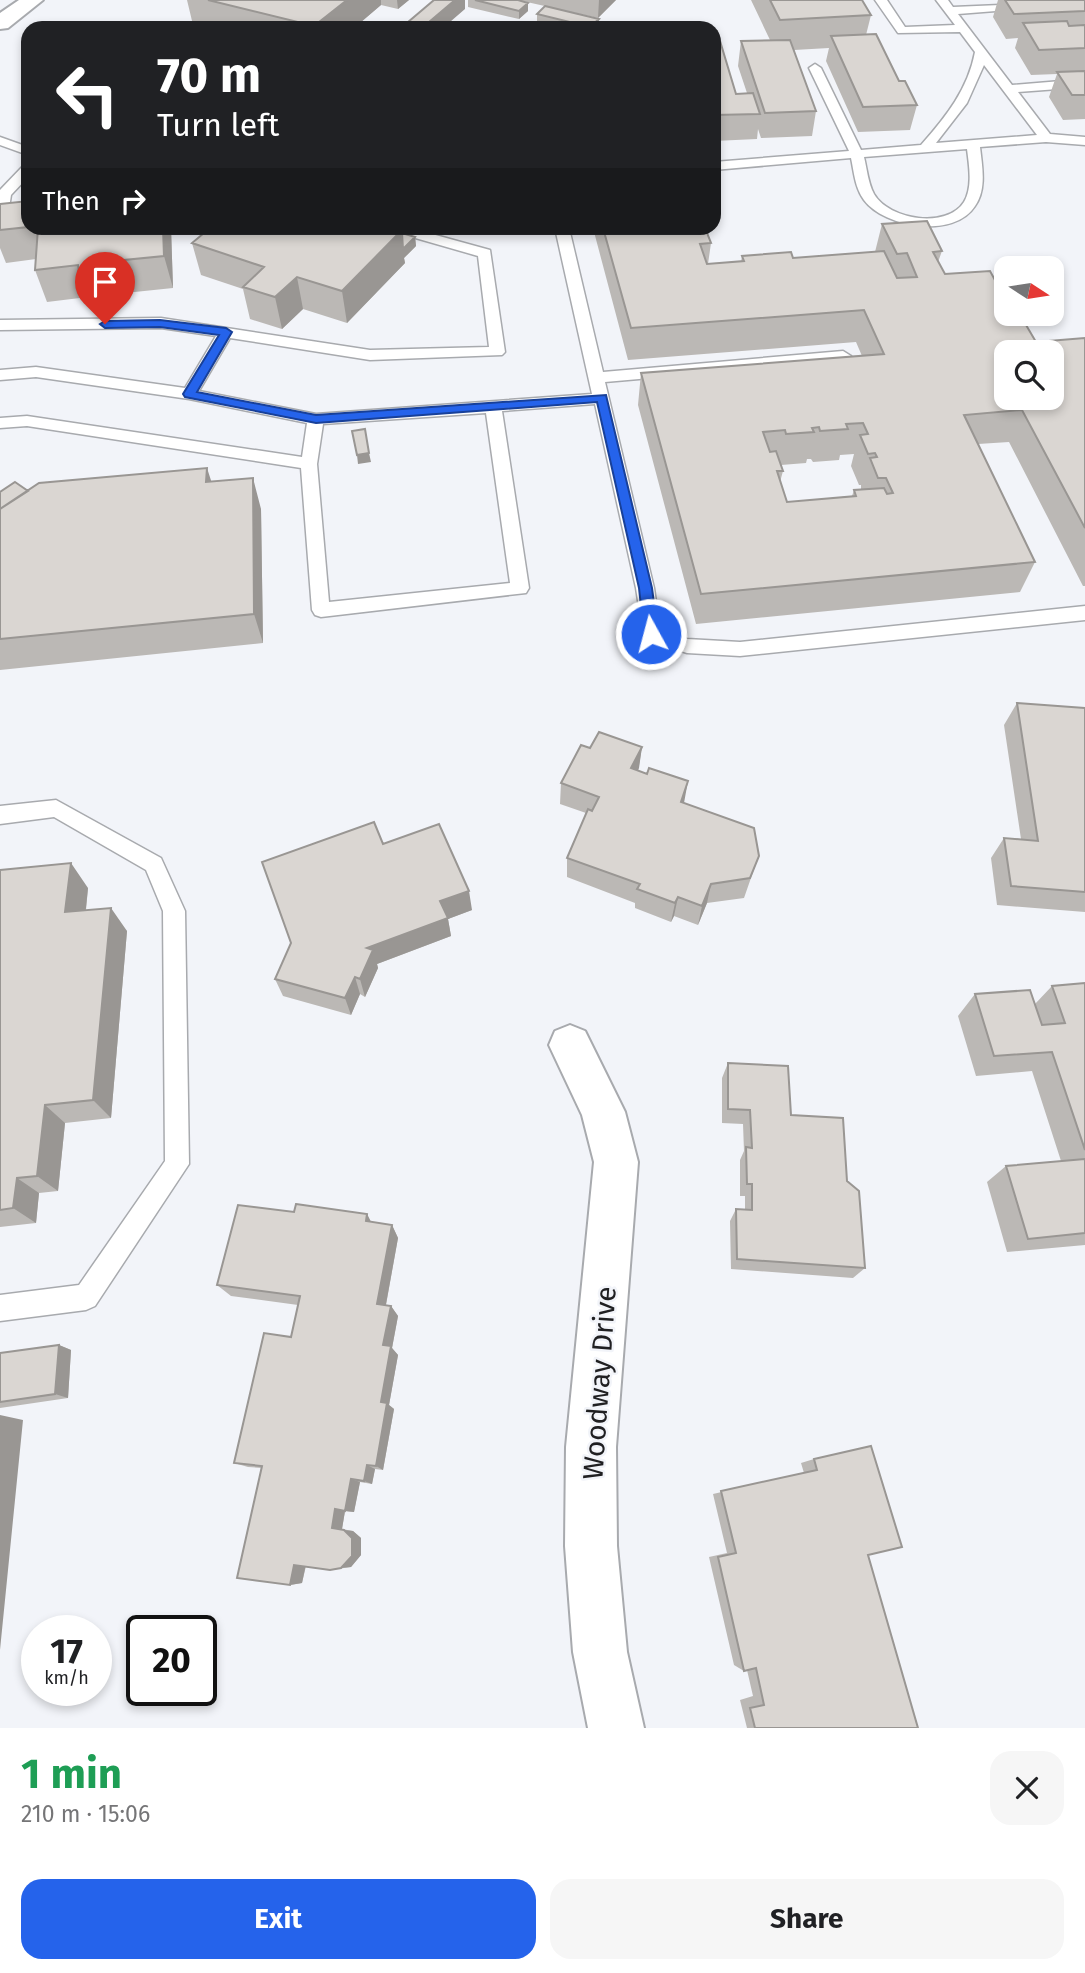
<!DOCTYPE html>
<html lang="en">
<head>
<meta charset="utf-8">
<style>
	:root { --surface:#fff; --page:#f6f6f6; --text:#202124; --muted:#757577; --accent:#2563eb }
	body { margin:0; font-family:"Fira Sans",sans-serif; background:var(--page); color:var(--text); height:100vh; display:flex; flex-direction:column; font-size:26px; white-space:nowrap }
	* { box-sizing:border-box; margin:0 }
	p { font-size:23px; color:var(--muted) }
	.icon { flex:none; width:38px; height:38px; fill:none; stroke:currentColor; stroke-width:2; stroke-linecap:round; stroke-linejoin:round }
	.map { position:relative; height:1728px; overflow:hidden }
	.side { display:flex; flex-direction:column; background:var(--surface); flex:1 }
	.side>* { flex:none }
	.banner { position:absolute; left:21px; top:21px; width:700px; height:214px; border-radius:21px; box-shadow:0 4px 10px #0003; background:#202124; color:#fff; overflow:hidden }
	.needle { width:46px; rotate:102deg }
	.controls { position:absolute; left:994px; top:256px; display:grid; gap:14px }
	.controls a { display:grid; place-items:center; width:70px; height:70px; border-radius:14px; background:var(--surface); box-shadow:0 4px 10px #0003; font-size:35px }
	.speed { position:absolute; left:21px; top:1615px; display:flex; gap:14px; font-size:35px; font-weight:700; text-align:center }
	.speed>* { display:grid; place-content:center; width:91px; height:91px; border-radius:50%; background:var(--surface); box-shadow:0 4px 10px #0003; line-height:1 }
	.speed small { font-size:18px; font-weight:400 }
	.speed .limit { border:4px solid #111; border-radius:10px; background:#fff; color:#111 }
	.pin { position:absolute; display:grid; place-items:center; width:60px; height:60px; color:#fff; margin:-72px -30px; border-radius:50% 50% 50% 0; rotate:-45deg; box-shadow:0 0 7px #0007 }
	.pin .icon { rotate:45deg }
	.me { position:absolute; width:77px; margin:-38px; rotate:353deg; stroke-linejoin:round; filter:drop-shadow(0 0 5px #0008) }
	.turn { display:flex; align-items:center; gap:24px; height:147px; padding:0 21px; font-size:32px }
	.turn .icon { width:91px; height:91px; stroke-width:2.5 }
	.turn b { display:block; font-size:49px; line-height:60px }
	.then { display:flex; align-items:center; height:66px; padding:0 21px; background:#0003; gap:14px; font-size:26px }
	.round { display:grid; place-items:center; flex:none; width:74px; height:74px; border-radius:21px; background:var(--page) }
	.head { display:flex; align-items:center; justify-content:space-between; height:119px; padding:0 21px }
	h1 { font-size:42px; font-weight:700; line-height:52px; color:#1e9e55 }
	.button { display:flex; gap:14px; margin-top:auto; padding:14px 21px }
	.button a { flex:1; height:80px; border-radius:21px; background:var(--accent); color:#fff; font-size:28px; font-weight:700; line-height:80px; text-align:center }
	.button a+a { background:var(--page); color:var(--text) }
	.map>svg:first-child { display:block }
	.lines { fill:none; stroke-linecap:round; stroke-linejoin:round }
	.service-casing { stroke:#a8aaae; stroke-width:3 }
	.minor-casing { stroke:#a8aaae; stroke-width:4 }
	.service { fill:#fff; fill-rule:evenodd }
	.minor { fill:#fff; fill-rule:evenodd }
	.wall { fill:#bbb8b5; fill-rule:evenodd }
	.shaded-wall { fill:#999693 }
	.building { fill:#dad6d2; stroke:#999693; stroke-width:2; fill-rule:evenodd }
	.route { fill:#2563eb; stroke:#184099; stroke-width:2 }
	.labels { text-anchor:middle; stroke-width:5; stroke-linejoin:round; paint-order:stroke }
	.near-street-label { font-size:28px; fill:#202022; stroke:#f2f4f9 }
</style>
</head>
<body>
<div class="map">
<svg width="1085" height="1728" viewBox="0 0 1085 1728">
	<rect width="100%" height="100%" fill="#f2f4f9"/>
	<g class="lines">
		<defs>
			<path id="service" d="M875 0H887L905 27 955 25 936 0H948L953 7 1026 4V8L1022 9 958 14 1012 85 1085 79V87L1018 92 1050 134 1085 137V145L1046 142 980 147C982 166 987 189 975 206 954 239 885 228 864 200 855 188 854 172 851 158L714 170V162L849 151 809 68 815 64 821 68 861 150 921 145C946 117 968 89 975 52L960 32 898 33ZM984 65 1037 135 936 143 967 103ZM967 149C969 165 973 187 964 202 947 229 889 220 874 194 868 183 867 169 864 157Z
				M0 137 28 147V155L0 145Z
				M28 165V177L11 195 7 221 0 225V190L23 166Z
				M389 228H410L490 250 505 352 502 355 370 360 230 338 199 391 316 414 592 394 555 228H569L603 372 843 351 851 356 843 361 605 382 654 588 660 630 687 639 740 642 1085 606V620L740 656 687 653 644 639 636 588 595 404 502 411 529 588 526 593 321 617 315 615 312 610 301 468 27 426 0 428V418L27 416 302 457 307 423 189 399 36 377 0 380V370L36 367 185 388 216 336 161 328 0 330V320L161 318 370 350 489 347 478 256 391 231ZM486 413 510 583 329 602 317 464 323 424Z
				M56 800 161 858 185 911 189 1164 95 1306 86 1310 0 1321V1295L79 1285 165 1161 163 911 146 870 54 817 0 824V806Z"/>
			<path id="minor" d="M19 0H43L8 28 0 29V13Z
				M570 1025 585 1031 625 1112 638 1162 616 1447 617 1546 627 1652 644 1728H588L573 1652 565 1546 566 1447 594 1162 582 1115 549 1045 555 1031Z"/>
		</defs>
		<!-- service casing -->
		<use href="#service" class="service-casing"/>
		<!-- minor casing -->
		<use href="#minor" class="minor-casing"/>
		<!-- service -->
		<use href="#service" class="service"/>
		<!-- minor -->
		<use href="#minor" class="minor"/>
	</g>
	<!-- wall -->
	<path class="wall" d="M187 0H409L398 9 381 5 354 28H204L193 25Z
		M468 0H518L528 3V11L519 19 468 7Z
		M518 0H616L598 18Z
		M751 0H862L871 15 866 35 917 105 910 130 858 132 826 61 829 48 794 50 816 111 812 136 761 138 758 129 757 139 714 141V31L736 94 747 93 738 66 741 41 770 40Z
		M998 0H1085V119L1063 120 1049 97 1057 74 1031 75 1015 48 1018 38 1006 39 993 17Z
		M537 14 598 28H556L537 23Z
		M0 204 28 228H171L173 288 125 293V300L90 304 88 297 47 302 35 270 36 259 6 263 0 248Z
		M882 224 942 251 938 262 945 274 1006 313H1023L1021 317 1036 342 1085 338V586H1083L1009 442 978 444 1035 562 1020 592 696 624 638 405 641 373 862 356 856 342 628 360 593 228H705L711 243 708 264 741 262 742 256 793 258 875 252ZM854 454 851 466 859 485H861V490H854L852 496 787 502 780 482 783 471 781 465 806 463 807 459H811L813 462 839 460 840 455Z
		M402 233 415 237 416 246 404 258 405 263 347 323 303 309 282 329 250 319 243 289 201 275 192 243Z
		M211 482 261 509 263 643 0 670V492Z
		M1017 703 1085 708V912L997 905 991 858 1004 838 1021 839 1004 725Z
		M642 747 638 771 759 856 752 875 744 898 707 903 698 925 674 916 671 922 635 908V903L567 877V858L586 813 560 804 561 783 590 748Z
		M383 844 472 910 448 919 451 936 377 964 378 968 365 997 360 994 351 1015 283 996 275 979Z
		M0 870 88 888 86 910 127 931 111 1118 65 1123 58 1191 39 1193 36 1223 0 1227Z
		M1085 983V1245L1007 1252 987 1182 1006 1166 1061 1161 1032 1071 976 1076 958 1016 975 994 1035 1004 1052 986Z
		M728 1063 791 1115 847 1181 865 1268 853 1278 731 1269 730 1221 736 1209 745 1210V1196H740V1160L744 1151 743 1124 722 1123V1078Z
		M294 1212 367 1214 371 1222 392 1225 398 1238 386 1305 391 1306 398 1316 392 1348 398 1355 389 1405 394 1409 383 1470 375 1469 372 1484 360 1482 354 1512 345 1511 342 1529 353 1531 361 1538V1555L351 1567 330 1570 306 1566 302 1583 290 1585 262 1468 248 1467 234 1463 291 1337 298 1305 231 1296 217 1285Z
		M59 1345 71 1350 68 1398 0 1408V1353Z
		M814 1459 868 1555 918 1728H747L740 1700 753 1696 747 1670 744 1671 734 1665 709 1557 727 1553 713 1494 804 1473 801 1463Z"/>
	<!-- shaded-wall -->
	<path class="shaded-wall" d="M347 0H381V5L354 28H314V26Z
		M397 0H409L398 9Z
		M455 0H465V9L443 28H422Z
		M599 0H616L598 18Z
		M528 3V11L519 19V11Z
		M599 19 598 28H590V27Z
		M163 228H171L173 288 164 256Z
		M401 231 403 249 415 237 416 246 404 258 405 263 347 323 342 291Z
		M114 261 125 293V300L114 268Z
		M297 277 303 309 282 329 275 297Z
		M369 453 371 462 358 464 357 455Z
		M207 468 217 499 206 482Z
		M253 478 261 509 263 643 254 614Z
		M642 747 639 768 628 789 631 768Z
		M688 781 684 803 681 802Z
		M71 863 88 888 83 936 65 912Z
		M711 884 707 903 698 925 702 906Z
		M469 891 472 910 448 919 451 936 377 964 378 968 365 997 360 979 367 948 440 901Z
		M678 897 674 916 671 922 675 903Z
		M111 908 127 931 111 1118 93 1100Z
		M355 977 360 994 351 1015 345 998Z
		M45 1105 65 1123 58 1191 37 1176Z
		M17 1178 39 1193 36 1223 13 1208Z
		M367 1214 374 1228 366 1221Z
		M392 1225 398 1238 384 1315 377 1304Z
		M391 1306 398 1316 392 1348 398 1355 389 1405 394 1409 383 1470 376 1466 381 1402 383 1345Z
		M59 1345 71 1350 68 1398 55 1394Z
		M0 1415 23 1420 0 1650Z
		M367 1465 375 1469 372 1484 364 1481Z
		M351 1479 360 1482 354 1512 345 1511Z
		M335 1509 345 1511 342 1529 332 1528Z
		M344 1530 353 1531 361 1538V1555L351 1567 341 1568Z
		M306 1564 302 1583 290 1585 294 1565Z"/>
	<!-- building -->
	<path class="building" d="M208 0H347L314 26Z
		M434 0H455L422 28H401Z
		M475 0H518L528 3 519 11Z
		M770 0H862L871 15 780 20Z
		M1005 0H1085V11L1014 14Z
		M545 6 599 19 590 27 537 14Z
		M1067 21 1069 26 1085 25V48L1039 50 1023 23Z
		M714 31H717L736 94 753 93 760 114 714 115Z
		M876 34 899 81H905L917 105 863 107 831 36Z
		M790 40 816 111 765 113 741 41Z
		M1085 71V95H1072L1057 72Z
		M28 201V227L0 230V204Z
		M927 221 942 251 933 252 945 274 990 271 996 282 1006 281V313H1019L1036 342 1085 338V528L1022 410 964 415 1035 562 701 594 641 373 884 354 864 310 631 328 603 228H705L711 243 700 244 707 264 744 261 742 256 791 252 793 258 884 251 897 278 917 277 907 253 897 254 882 224ZM1006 352H1052V397H1006ZM863 423 868 434 860 435 868 454 875 453 877 457 870 458 878 478H886L893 493 887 494 884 488 854 490 856 496 787 502 777 471H783L776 451 770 452 763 432 785 430 786 434 814 432 812 428 819 427 820 431 848 429 846 424Z
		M38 228H163L164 256 114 261V268L79 272 78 265 35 270Z
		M210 228H390L401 231 342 291 297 277 275 297 243 287 264 267 192 243Z
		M402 233 415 237 403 249Z
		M365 429 369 453 357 455 352 431Z
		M207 468 206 482 253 478 254 614 0 639V509L39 483Z
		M15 482 28 491 0 509V492Z
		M1017 703 1085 708V892L1011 886 1004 838 1038 841Z
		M599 732 642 747 631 768 647 774 649 768 688 781 681 802 754 828 759 856 750 878 711 884 702 906 678 897 675 903 637 889 640 884 567 858 588 809 592 811 599 797 561 783 581 745 590 748Z
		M374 822 383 844 439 824 469 891 440 901 448 918 367 948 373 950 360 979 355 977 345 998 275 979 291 943 262 862Z
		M71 863 65 912 111 908 93 1100 45 1105 37 1176 17 1178 13 1208 0 1210V870Z
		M1085 983V1150L1052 1052 994 1056 975 994 1030 990 1042 1025 1065 1023 1052 986Z
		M728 1063 788 1066 791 1115 843 1118 847 1181 859 1191 865 1268 737 1259 736 1209 752 1210V1184H747L746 1147 752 1148 750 1110 728 1109Z
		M1085 1159V1233L1028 1239 1006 1166Z
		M296 1204 367 1214 366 1221 392 1225 377 1304 391 1306 383 1345 391 1346 381 1402 387 1403 376 1466 367 1465 364 1481 351 1479 345 1511 335 1509 332 1528 344 1530 352 1538V1556L341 1568 330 1570 294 1565 290 1585 237 1578 262 1466 234 1463 264 1333 291 1337 300 1296 217 1285 238 1205 294 1212Z
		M59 1345 55 1394 0 1402V1353Z
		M871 1446 902 1547 868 1555 918 1728H755L750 1708 764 1705 756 1668 744 1671 718 1557 736 1553 721 1491 817 1470 814 1459Z"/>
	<!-- route -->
	<path class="route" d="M160 320 226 328 232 332 197 392 316 415 606 395 652 588 658 634 656 638 651 640 644 634 639 588 597 402 316 423 185 397 183 394 219 335 160 327 105 328 100 324 105 321Z"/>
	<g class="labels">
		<!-- near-street labels -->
		<g class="near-street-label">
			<text transform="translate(599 1383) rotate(-86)" y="10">Woodway Drive</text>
		</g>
	</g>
</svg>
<div class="controls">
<a><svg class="needle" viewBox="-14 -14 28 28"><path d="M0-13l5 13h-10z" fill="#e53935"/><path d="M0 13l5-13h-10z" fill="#757577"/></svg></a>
<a><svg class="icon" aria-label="search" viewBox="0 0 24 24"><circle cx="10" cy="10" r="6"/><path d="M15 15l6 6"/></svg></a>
</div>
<div class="speed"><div>17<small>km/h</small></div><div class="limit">20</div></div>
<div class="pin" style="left:105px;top:324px;background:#d93025"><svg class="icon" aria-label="arrive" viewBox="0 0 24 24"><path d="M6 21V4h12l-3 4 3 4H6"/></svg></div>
<svg class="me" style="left:651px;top:634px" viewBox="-20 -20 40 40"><circle r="17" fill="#2563eb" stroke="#fff" stroke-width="3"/><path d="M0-11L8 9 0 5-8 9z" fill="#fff"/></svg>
<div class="banner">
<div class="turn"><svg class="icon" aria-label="left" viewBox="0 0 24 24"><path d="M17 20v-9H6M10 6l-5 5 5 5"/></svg><div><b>70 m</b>Turn left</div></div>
<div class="then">Then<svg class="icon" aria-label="right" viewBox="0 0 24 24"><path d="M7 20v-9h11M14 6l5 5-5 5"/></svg></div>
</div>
</div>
<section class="side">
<div class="head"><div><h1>1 min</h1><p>210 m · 15:06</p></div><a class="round"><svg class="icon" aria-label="close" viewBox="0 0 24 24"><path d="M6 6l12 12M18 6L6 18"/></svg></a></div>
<div class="button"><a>Exit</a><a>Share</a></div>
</section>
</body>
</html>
